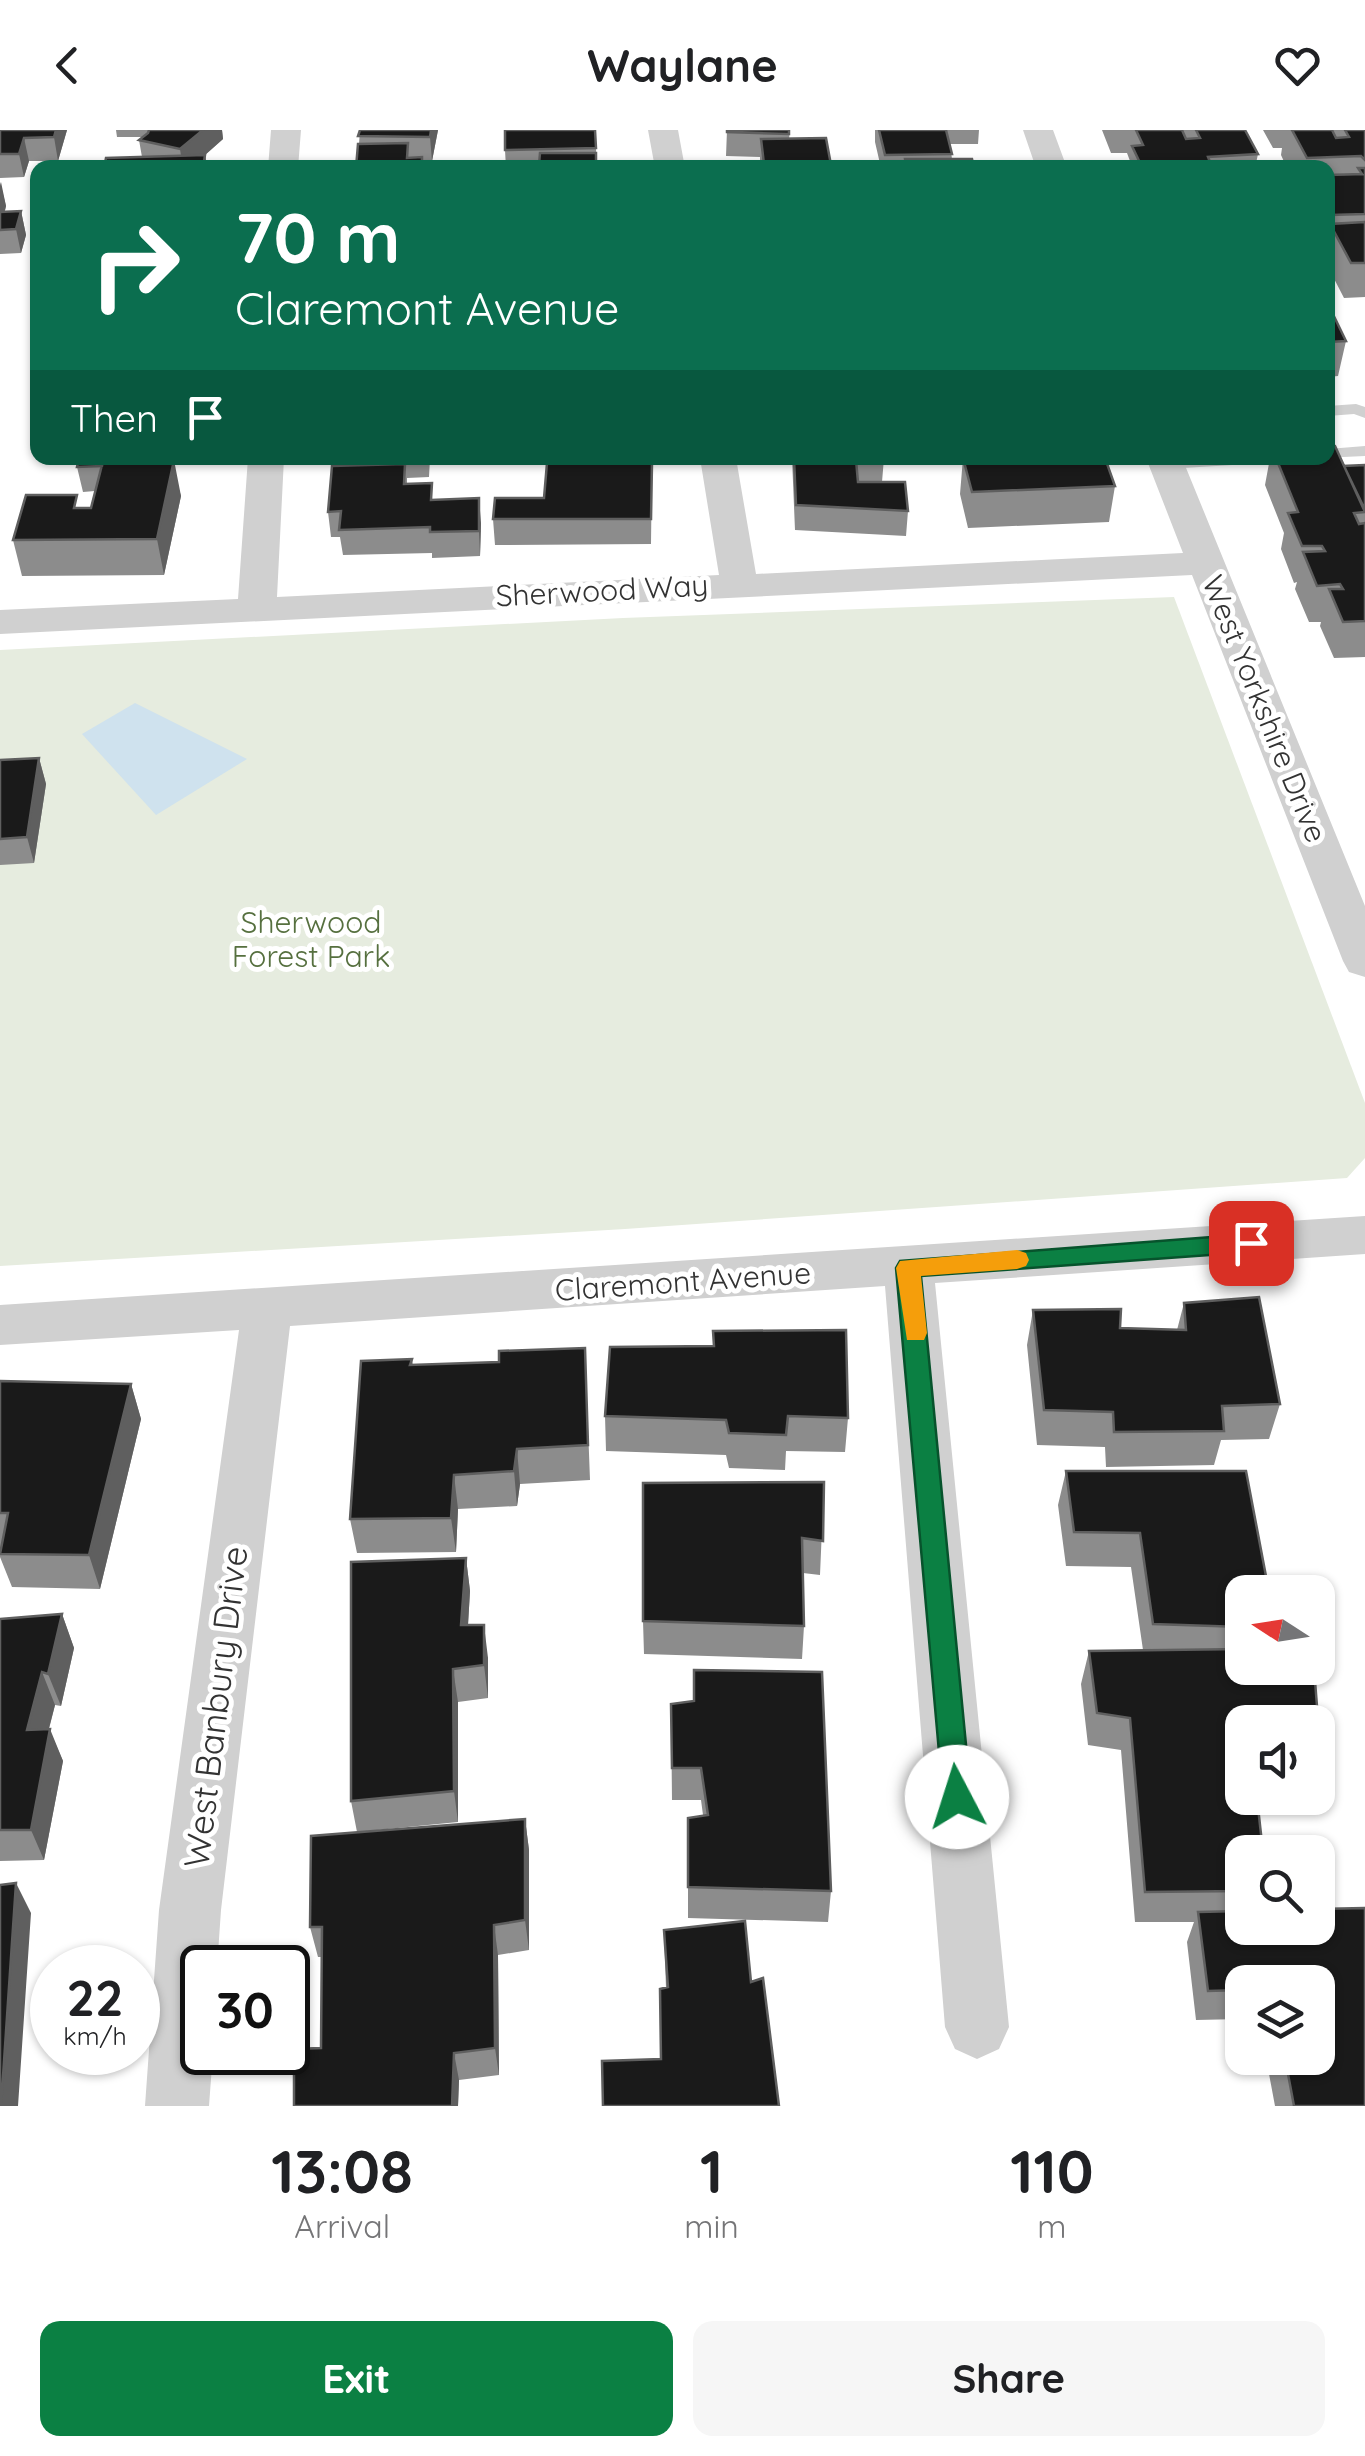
<!DOCTYPE html>
<html lang="en">
<head>
<meta charset="utf-8">
<style>
	:root { --surface:#fff; --page:#f6f6f6; --text:#202124; --muted:#757577; --accent:#0b8043 }
	body { margin:0; font-family:Quicksand,sans-serif; background:var(--page); color:var(--text); height:100vh; display:flex; flex-direction:column; font-size:38px; white-space:nowrap }
	* { box-sizing:border-box; margin:0 }
	p { font-size:32px; color:var(--muted) }
	.icon { flex:none; width:55px; height:55px; fill:none; stroke:currentColor; stroke-width:2; stroke-linecap:round; stroke-linejoin:round }
	.map { position:relative; height:1976px; overflow:hidden }
	.side { display:flex; flex-direction:column; background:var(--surface); flex:1 }
	.side>* { flex:none }
	.guide { position:absolute; left:30px; top:30px; width:1305px; height:305px; border-radius:20px; box-shadow:0 2px 8px #0004; background:#0b6e4f; color:#fff; overflow:hidden }
	.needle { width:65px; rotate:282deg }
	.fabs { position:absolute; left:1225px; top:1445px; display:grid; gap:20px }
	.fabs a { display:grid; place-items:center; width:110px; height:110px; border-radius:20px; background:var(--surface); box-shadow:0 2px 8px #0004; font-size:50px }
	.speed { position:absolute; left:30px; top:1815px; display:flex; gap:20px; font-size:50px; font-weight:700; text-align:center }
	.speed>* { display:grid; place-content:center; width:130px; height:130px; border-radius:50%; background:var(--surface); box-shadow:0 2px 8px #0004; line-height:1 }
	.speed small { font-size:25px; font-weight:400 }
	.speed .limit { border:5px solid #111; border-radius:15px; background:#fff; color:#111 }
	.pin { position:absolute; display:grid; place-items:center; width:85px; height:85px; color:#fff; margin:-42px; border-radius:20px; box-shadow:0 5px 15px #0006 }
	.me { position:absolute; width:110px; margin:-55px; rotate:355deg; stroke-linejoin:round; filter:drop-shadow(0 0 8px #0008) }
	.turn { display:flex; align-items:center; gap:35px; height:210px; padding:0 40px; font-size:45px }
	.turn .icon { width:130px; height:130px; stroke-width:2.5 }
	.turn b { display:block; font-size:70px; line-height:85px }
	.then { display:flex; align-items:center; height:95px; padding:0 40px; background:#0003; gap:20px; font-size:38px }
	.eta { display:flex; justify-content:space-evenly; align-items:center; height:170px; text-align:center }
	.eta b { font-size:60px; font-weight:700; line-height:70px }
	.action { display:flex; gap:20px; margin-top:auto; padding:20px 40px }
	.action a { flex:1; height:115px; border-radius:20px; background:var(--accent); color:#fff; font-size:40px; font-weight:700; line-height:115px; text-align:center }
	.action a+a { background:var(--page); color:var(--text) }
	header { display:flex; justify-content:space-between; align-items:center; height:130px; padding:0 40px; background:var(--surface); font-size:45px; font-weight:700 }
	.map>svg:first-child { display:block }
	.green { fill:#e6ecdf }
	.water { fill:#cfe2ee }
	.lines { fill:none; stroke-linecap:round; stroke-linejoin:round }
	.lane { fill:#d0d0d0; fill-rule:evenodd }
	.street { fill:#d0d0d0; fill-rule:evenodd }
	.wall { fill:#8c8c8c }
	.shaded-wall { fill:#5f5f5f }
	.building { fill:#1a1a1a; stroke:#5f5f5f; stroke-width:2.5 }
	.route { fill:#0b8043; stroke:#07532c; stroke-width:2.5 }
	.slow { fill:#f59e0b }
	.labels { text-anchor:middle; stroke-width:10; stroke-linejoin:round; paint-order:stroke }
	.street-label { font-size:30px; fill:#333; stroke:#fff }
	.park-label { font-size:30px; fill:#56703f; stroke:#fff }
	.near-street-label { font-size:35px; fill:#333; stroke:#fff }
</style>
</head>
<body>
<header><svg class="icon" aria-label="back" viewBox="0 0 24 24"><path d="M15 5l-7 7 7 7"/></svg>Waylane<svg class="icon" aria-label="heart" viewBox="0 0 24 24"><path d="M12 20l-8-8c-3-5 5-10 8-4 3-6 11-1 8 4z"/></svg></header>
<div class="map">
<svg width="1365" height="1976" viewBox="0 0 1365 1976">
	<rect width="100%" height="100%" fill="#fff"/>
	<!-- green -->
	<path class="green" d="M1174 467 1365 973V1028L1347 1048 625 1099 0 1136V520L623 488Z"/>
	<!-- water -->
	<path class="water" d="M135 573 247 629 156 685 82 604Z"/>
	<g class="lines">
		<!-- lane -->
		<path class="lane" d="M1356 274 1365 277V288L1354 284 1328 286V276Z
			M1365 316V326L1322 328H1328V319Z
			M1190 328H1273L1265 333 1167 339 1158 334 1167 329Z"/>
		<!-- street -->
		<path class="street" d="M271 0H301L298 38H268Z
			M648 0H678L685 38H655Z
			M1023 0H1053L1067 38H1036Z
			M248 328H284L277 467 719 445 700 328H736L756 444 1183 423 1146 328H1182L1365 776V847L1349 842 1343 831 1192 445 0 504V480L238 469Z
			M1365 1086V1124L935 1153 1009 1897 999 1919 977 1929 955 1919 945 1897 885 1156 290 1196 221 1780 217 1838H202V1922H213L209 1976H145L159 1780 239 1200 0 1215V1175Z"/>
	</g>
	<!-- wall -->
	<path class="wall" d="M0 0H67L58 31H29L24 47 0 48Z
		M116 0H222L223 9 205 25 207 38H203L142 27 139 10 144 7H117Z
		M360 0H438L432 31H423V38L359 14Z
		M595 0 597 38H506L505 20Z
		M727 0H790L789 9 831 35 760 34V27L726 26Z
		M875 0H979L978 14H950L952 29 974 38H881L875 12Z
		M1102 0H1245L1258 24 1255 38H1129L1130 31 1127 23H1111Z
		M1263 0H1365V167L1344 168 1328 137V38H1287L1281 25 1282 18H1273Z
		M0 52 6 76 5 81H21L26 105 21 123 0 124Z
		M1328 174 1346 211 1338 246 1328 247Z
		M79 328H169L181 366 164 445 22 446 13 410 80 378H91L95 361 83 362 77 337Z
		M335 328H430L429 347 407 348V353L433 370 481 393 480 426 432 428V423L343 425 340 407H331L328 382 336 336Z
		M567 328H635V333H652L651 414 495 415 493 389 544 368 567 333Z
		M792 328H884L882 352 908 381 906 406 795 400Z
		M963 328 1115 356 1109 392 968 398 960 364Z
		M1270 328H1328L1344 337 1365 335V527L1334 528 1320 496 1321 492H1309L1295 459 1297 452 1294 453 1281 419 1284 403 1265 355Z
		M39 628 46 654 34 733 0 735V630Z
		M1184 1173 1280 1274 1269 1309 1221 1310 1214 1335 1106 1337 1105 1317 1037 1315 1027 1215 1033 1180 1120 1198 1177 1200Z
		M713 1201 848 1288 845 1322 786 1321 785 1340 729 1338 726 1325 606 1321 605 1286 713 1216Z
		M585 1218 590 1350 520 1354 517 1376 458 1379 456 1422 357 1423 350 1389 412 1229 413 1235 499 1232Z
		M0 1251 131 1254 141 1289 100 1459 12 1457 0 1427Z
		M1066 1341H1246L1269 1462H1242V1538H1314L1318 1589 1316 1592H1242V1668H1257L1263 1722H1242V1798H1318V1779L1365 1778V1976H1275L1266 1928H1318V1852H1242V1889L1196 1890 1187 1812 1194 1792H1135L1121 1620 1088 1615 1081 1554 1089 1521 1143 1520 1131 1437 1066 1436 1058 1375Z
		M824 1352 820 1445 803 1443 804 1496 802 1529 644 1524 643 1491Z
		M466 1428 470 1461 468 1495 488 1528V1568L458 1572V1692L357 1702 351 1671Z
		M62 1484 74 1518 61 1576 55 1575 49 1599 63 1631 44 1730 0 1731V1489Z
		M694 1540 831 1761 828 1792 688 1788V1688L703 1685 701 1670H672L671 1574 693 1571Z
		M525 1689 529 1720V1820L498 1825 499 1945 459 1950 458 1976H294L321 1918 322 1827H318L310 1797Z
		M664 1800 751 1852 661 1929 666 1858Z"/>
	<!-- shaded-wall -->
	<path class="shaded-wall" d="M56 0H67L58 31 54 7Z
		M203 0H222L223 9 205 25 207 38H183L180 19Z
		M431 0H438L432 31 430 7Z
		M24 8 29 31 24 47 19 24Z
		M1 52 6 76 0 98V56Z
		M21 81 26 105 21 123 16 99Z
		M174 330 181 366 164 445 157 409Z
		M479 368 481 393 480 426 479 401Z
		M39 628 46 654 34 733 27 707Z
		M131 1254 141 1289 100 1459 89 1425Z
		M517 1319 520 1354 517 1376 514 1341Z
		M454 1345 458 1379 456 1422 451 1388Z
		M466 1428 470 1461 466 1528 461 1495Z
		M62 1484 74 1518 61 1576 48 1544Z
		M484 1495 488 1528V1568L484 1535Z
		M453 1539 458 1572V1692L454 1661Z
		M42 1542 55 1575 40 1632 27 1600Z
		M50 1599 63 1631 44 1730 31 1700Z
		M525 1689 529 1720V1820L525 1790Z
		M16 1753 31 1783 18 1976H1Z
		M494 1795 498 1825 499 1945 495 1918Z
		M454 1923 459 1950 458 1976H452Z"/>
	<!-- building -->
	<path class="building" d="M0 0H56L54 7 24 8 19 24H0Z
		M149 0H203L180 19 139 10 148 3Z
		M360 0H431L430 7 358 6Z
		M505 0H595L596 18 505 20Z
		M727 0H789V4L727 2Z
		M879 0H946L952 24 885 25Z
		M1136 0H1182L1186 9 1200 8 1196 0H1245L1258 24 1208 27 1210 32 1141 35 1132 16 1143 15Z
		M1292 0H1332L1336 8 1349 7 1345 0H1365V30L1361 26 1307 28Z
		M826 8 831 35H848V38H734V35L764 34 761 9Z
		M408 13 407 28 422 27V38H356L358 14Z
		M540 23H596V38H526V36L539 35Z
		M205 25 203 38H104L106 28Z
		M905 29H972L974 38H906Z
		M1358 38H1365V84L1330 85 1328 80V45L1362 44Z
		M21 81 16 99 0 100V82Z
		M1365 92V133H1351L1330 94Z
		M1328 174 1346 211 1328 212Z
		M1335 316 1365 382 1354 383 1359 394 1365 393V491L1343 492 1329 459H1343L1340 454 1317 456 1303 422 1325 421 1322 416H1302L1288 383 1298 382 1276 328H1328V317Z
		M79 328H160V330L103 331 102 336 77 337Z
		M794 328H884V330H856L858 352H905L908 381 796 375Z
		M963 328H1105L1115 356 972 362Z
		M174 330 157 409 13 410 26 365H77L74 378H91L103 331Z
		M547 333H652L651 389H493L495 368H544Z
		M405 334 404 354 432 353 431 370 479 368V401L430 402V397L339 400 341 381 328 382 332 336Z
		M1365 335V380L1344 336Z
		M39 628 27 707 0 709V630Z
		M1259 1167 1280 1274 1222 1276 1224 1301 1114 1302 1113 1282 1044 1280 1033 1180 1121 1179 1120 1198 1186 1200 1184 1173Z
		M846 1200 848 1288 788 1286 786 1305 729 1303 726 1290 605 1286 610 1217 714 1216 713 1201Z
		M585 1218 588 1315 517 1319 514 1341 454 1345 451 1388 350 1389 361 1231 412 1229 410 1235 499 1232V1221Z
		M0 1251 131 1254 89 1425 0 1424 8 1383H0Z
		M1066 1341H1246L1269 1462H1242V1497L1153 1494 1140 1403 1074 1402Z
		M824 1352 823 1411 802 1408 804 1496 643 1491V1353Z
		M466 1428 461 1495H484V1535L453 1539 454 1661 351 1671V1432Z
		M62 1484 48 1544 42 1542 27 1600 50 1599 31 1700H0V1489Z
		M1242 1519V1538H1314L1318 1589 1274 1592H1242V1668H1257L1263 1722H1242V1761L1145 1762 1130 1588 1097 1583 1089 1521Z
		M694 1540 822 1542 831 1761 688 1757V1688L708 1685 701 1638H672L671 1574 694 1571Z
		M525 1689V1790L494 1795 495 1918 454 1923 452 1976H294V1919L321 1918 322 1797H310L311 1706Z
		M16 1753 1 1976H0V1755Z
		M1365 1778V1976H1294L1285 1928H1318V1852H1242V1860L1208 1861 1198 1782 1242 1781V1798H1318V1779Z
		M745 1791 751 1852 763 1848 779 1976H603L602 1931 661 1929 660 1859 668 1857 664 1800Z"/>
	<!-- route -->
	<path class="route" d="M1251 1104 1259 1106 1263 1113 1259 1120 1251 1122 921 1146 971 1667 967 1677 957 1681 947 1677 943 1667 896 1138 900 1131Z"/>
	<!-- slow -->
	<path class="slow" d="M1017 1120 1026 1123 1029 1130 1026 1136 1017 1139 921 1146 927 1203 924 1210H907L896 1138 900 1131Z"/>
	<g class="labels">
		<!-- street labels -->
		<g class="street-label">
			<text transform="translate(602 461) rotate(-3)" y="10">Sherwood Way</text>
			<text transform="translate(1264 579) rotate(68)" y="10">West Yorkshire Drive</text>
			<text transform="translate(683 1152) rotate(-4)" y="10">Claremont Avenue</text>
		</g>
		<!-- park labels -->
		<g class="park-label">
			<text x="311" y="803">Sherwood<tspan x="311" dy="34">Forest Park</tspan></text>
		</g>
		<!-- near-street labels -->
		<g class="near-street-label">
			<text transform="translate(216 1577) rotate(-83)" y="12">West Banbury Drive</text>
		</g>
	</g>
</svg>
<div class="fabs">
<a><svg class="needle" viewBox="-14 -14 28 28"><path d="M0-13l5 13h-10z" fill="#e53935"/><path d="M0 13l5-13h-10z" fill="#757577"/></svg></a>
<a><svg class="icon" aria-label="sound" viewBox="0 0 24 24"><path d="M4 9h4l5-4v14l-5-4H4zM17 9q2 3 0 6"/></svg></a>
<a><svg class="icon" aria-label="search" viewBox="0 0 24 24"><circle cx="10" cy="10" r="6"/><path d="M15 15l6 6"/></svg></a>
<a><svg class="icon" aria-label="layers" viewBox="0 0 24 24"><path d="M12 4l9 5-9 5-9-5zM3 14l9 5 9-5"/></svg></a>
</div>
<div class="speed"><div>22<small>km/h</small></div><div class="limit">30</div></div>
<div class="pin" style="left:1251px;top:1113px;background:#d93025"><svg class="icon" aria-label="arrive" viewBox="0 0 24 24"><path d="M6 21V4h12l-3 4 3 4H6"/></svg></div>
<svg class="me" style="left:957px;top:1667px" viewBox="-20 -20 40 40"><circle r="19" fill="#fff"/><path d="M0-13L10 11 0 6-10 11z" fill="#0b8043"/></svg>
<div class="guide">
<div class="turn"><svg class="icon" aria-label="right" viewBox="0 0 24 24"><path d="M7 20v-9h11M14 6l5 5-5 5"/></svg><div><b>70 m</b>Claremont Avenue</div></div>
<div class="then">Then<svg class="icon" aria-label="arrive" viewBox="0 0 24 24"><path d="M6 21V4h12l-3 4 3 4H6"/></svg></div>
</div>
</div>
<section class="side">
<div class="eta">
<div><b>13:08</b><p>Arrival</p></div>
<div><b>1</b><p>min</p></div>
<div><b>110</b><p>m</p></div>
</div>
<div class="action"><a>Exit</a><a>Share</a></div>
</section>
</body>
</html>
